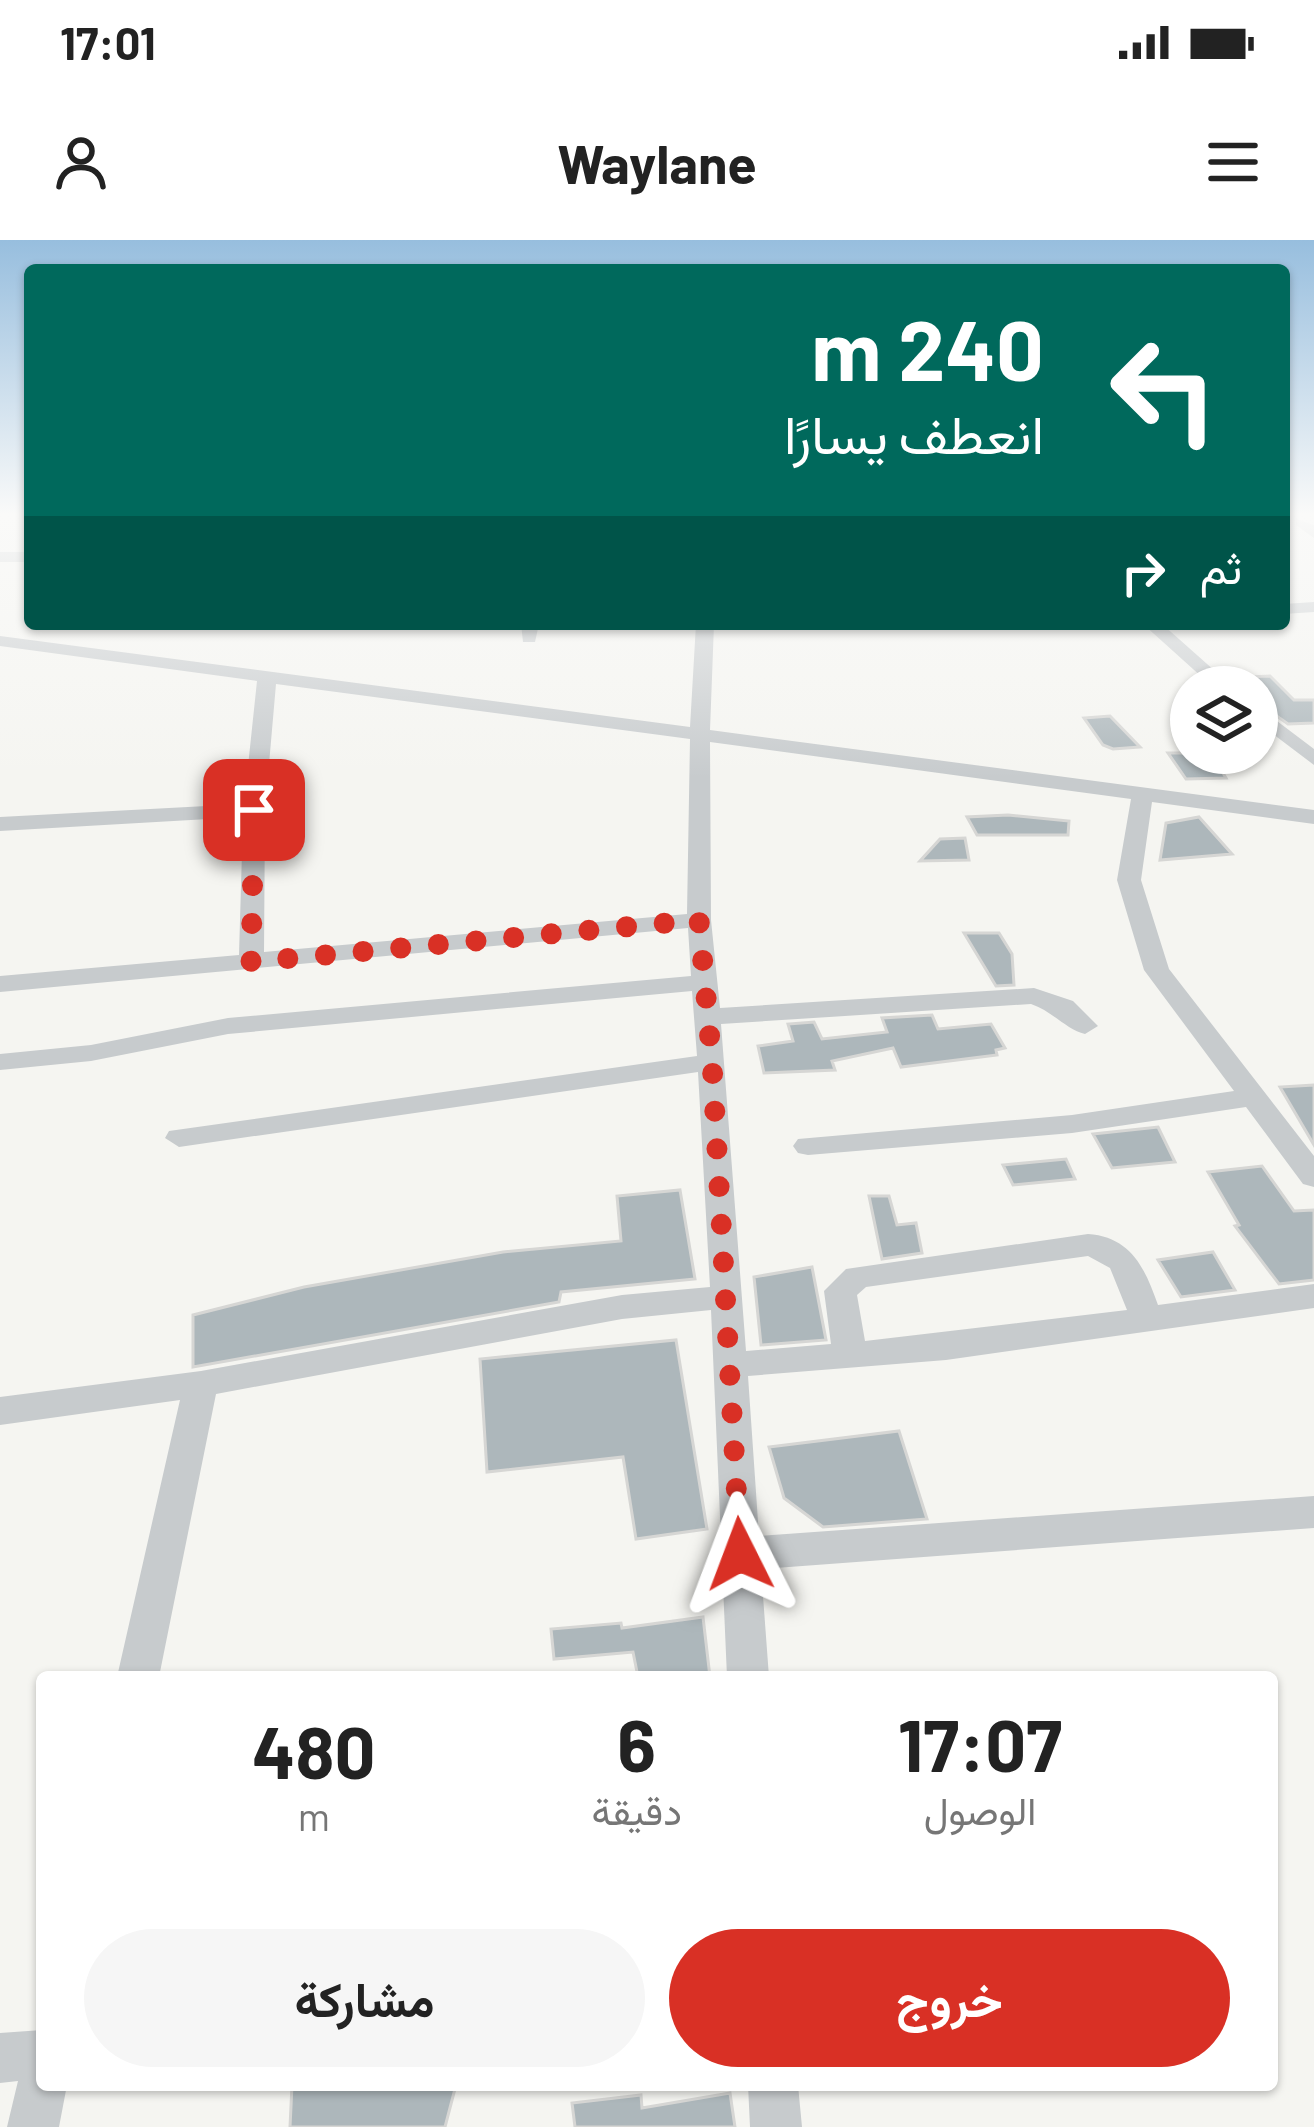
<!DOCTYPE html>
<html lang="ar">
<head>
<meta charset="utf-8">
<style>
	:root { --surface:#fff; --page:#f6f6f6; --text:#222; --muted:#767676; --accent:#d93025 }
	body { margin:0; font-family:Barlow,Vazirmatn,sans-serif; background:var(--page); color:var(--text); direction:rtl; height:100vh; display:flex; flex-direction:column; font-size:45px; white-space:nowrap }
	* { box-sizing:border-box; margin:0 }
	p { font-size:39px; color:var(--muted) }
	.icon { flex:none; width:66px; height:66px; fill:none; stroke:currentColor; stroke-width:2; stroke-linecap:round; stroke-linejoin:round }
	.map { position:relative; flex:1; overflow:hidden; direction:ltr }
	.side { position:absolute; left:36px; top:1431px; width:1242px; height:420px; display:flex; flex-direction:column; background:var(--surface); border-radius:12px; box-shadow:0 3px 9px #0004; direction:rtl }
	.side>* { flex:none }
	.hud { position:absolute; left:24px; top:24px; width:1266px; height:366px; border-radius:12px; box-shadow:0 3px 9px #0004; direction:rtl; background:#00695c; color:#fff; overflow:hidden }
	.tools { position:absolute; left:1170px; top:426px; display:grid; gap:24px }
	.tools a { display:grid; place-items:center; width:108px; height:108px; border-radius:50%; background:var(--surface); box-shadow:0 3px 9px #0004; font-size:60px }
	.pin { position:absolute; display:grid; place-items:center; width:102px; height:102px; color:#fff; margin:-51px; border-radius:24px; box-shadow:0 6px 18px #0006 }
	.me { position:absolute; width:132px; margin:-66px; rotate:357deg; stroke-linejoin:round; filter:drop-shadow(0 0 9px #0008) }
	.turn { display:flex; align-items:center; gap:42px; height:252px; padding:0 48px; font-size:54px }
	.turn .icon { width:156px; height:156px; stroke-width:2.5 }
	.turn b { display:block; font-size:84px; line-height:102px }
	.then { display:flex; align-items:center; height:114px; padding:0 48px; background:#0003; gap:24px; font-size:45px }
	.eta { display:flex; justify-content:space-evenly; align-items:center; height:204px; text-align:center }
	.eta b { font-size:72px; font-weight:700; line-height:84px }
	.action { display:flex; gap:24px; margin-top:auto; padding:24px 48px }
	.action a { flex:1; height:138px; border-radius:72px; background:var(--accent); color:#fff; font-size:48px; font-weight:700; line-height:138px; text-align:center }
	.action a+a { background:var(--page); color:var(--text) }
	.status { display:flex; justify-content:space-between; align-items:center; height:84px; padding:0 60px; background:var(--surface); direction:ltr }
	.status svg { height:33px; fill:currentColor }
	header { display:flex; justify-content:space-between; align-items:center; height:156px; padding:0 48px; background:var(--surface); font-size:54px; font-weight:700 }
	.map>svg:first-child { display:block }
	.building { fill:#adb7bb; stroke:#d6d6d4; stroke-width:3 }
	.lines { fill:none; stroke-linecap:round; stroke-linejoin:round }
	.minor { fill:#c7cbcd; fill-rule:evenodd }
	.route { stroke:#d93025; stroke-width:21; stroke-dasharray:0 37.8 }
</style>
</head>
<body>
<div class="status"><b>17:01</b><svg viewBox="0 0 49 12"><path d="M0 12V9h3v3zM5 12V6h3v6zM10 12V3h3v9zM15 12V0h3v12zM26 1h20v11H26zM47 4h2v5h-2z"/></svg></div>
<header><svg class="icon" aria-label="menu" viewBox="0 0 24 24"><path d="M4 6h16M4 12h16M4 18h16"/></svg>Waylane<svg class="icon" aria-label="person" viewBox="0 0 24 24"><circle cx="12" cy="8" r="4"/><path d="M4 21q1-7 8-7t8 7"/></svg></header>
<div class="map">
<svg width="1314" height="1887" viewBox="0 0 1314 1887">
	<rect width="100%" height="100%" fill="#f5f5f1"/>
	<!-- building -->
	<path class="building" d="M1270 436 1294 460H1314V483L1288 484 1257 462V447L1246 437Z
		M1110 476 1140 507 1113 509 1103 505 1084 478Z
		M1168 513H1211L1226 538 1186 539Z
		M1008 575 1069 581 1068 595H977L967 577Z
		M1199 577 1232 614 1160 620 1166 583Z
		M965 598 969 620 920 621 940 599Z
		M964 693H999L1012 714 1014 745 996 746Z
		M932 775 938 789 991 784 1005 808 996 810 997 815 901 827 893 808 832 821 835 830 764 833 758 806 793 801 788 784 814 782 822 799 887 792 882 778Z
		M1314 845V905L1280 847Z
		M1158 887 1175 922 1112 928 1093 894Z
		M1066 919 1075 939 1013 945 1003 925Z
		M1262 926 1294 971 1314 970V1040L1279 1044 1235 986 1239 985 1208 932Z
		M680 950 695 1039 561 1052 559 1062 193 1127V1075L304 1047 503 1012 621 1001 617 956Z
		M869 956H889L897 985 916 983 922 1013 882 1019Z
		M1213 1012 1235 1050 1181 1057 1158 1020Z
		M812 1027 826 1100 761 1105 754 1037Z
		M676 1100 707 1289 636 1299 623 1217 487 1232 480 1119Z
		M899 1191 927 1279 823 1287 784 1258 769 1207Z
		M703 1377 710 1437H638L633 1412 554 1419 551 1389 621 1383 622 1388Z
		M292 1845H456L445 1887H290Z
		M730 1853 735 1887H575L572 1863 641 1855 642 1868Z"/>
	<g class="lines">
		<!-- minor -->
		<path class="minor" d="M1296 279 1314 285V298L1296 285Z
			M0 312H30V322H0Z
			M1314 362V372L1284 374V364Z
			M521 384H539L535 402H523Z
			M696 384H714L710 490 1314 570V584L1152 562 1141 640 1169 729 1314 916V947L1303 944 1246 867 1072 893 808 915 798 913 793 906 798 899 1072 875 1234 851 1144 730 1117 640 1131 559 710 502 711 680 720 768 1034 748 1073 761 1098 786 1085 794C1067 790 1052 771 1031 764L721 784 746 1111 831 1104 824 1051 846 1029 1088 994C1131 997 1145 1028 1158 1065L1314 1044V1068L946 1120 748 1136 759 1296 1314 1256V1288L761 1329 769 1437H727L711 1070 622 1079 216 1154 159 1437H117L180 1160 0 1185V1157L201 1131 622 1055 710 1047 698 832 179 907 165 898 169 891 697 816 692 751 228 794 91 821 0 830V814L91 805 228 778 691 736 688 688 0 752V736L239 715 243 577 0 591V577L244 564 257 441 0 406V396L690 487ZM276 444 690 499 687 674 264 712 265 570ZM1088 1016 1110 1028 1127 1070 865 1101 857 1055 866 1047Z
			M1143 384H1162L1233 447H1213Z
			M1257 466 1314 509V525L1257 482Z
			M42 1790V1845H67L59 1887H7L18 1841 0 1843V1793Z
			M748 1845H798L802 1887H750Z"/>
	</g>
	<!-- sky -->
	<linearGradient id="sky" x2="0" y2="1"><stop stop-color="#97bede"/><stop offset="0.51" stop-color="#fafaf9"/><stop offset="1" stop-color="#fafaf9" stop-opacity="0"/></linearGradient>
	<rect width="1314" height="538" fill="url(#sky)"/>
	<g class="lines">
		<!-- route -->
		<path class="route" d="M254 570 251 722 699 680 712 822 740 1314"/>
	</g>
</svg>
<div class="tools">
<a><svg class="icon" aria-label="layers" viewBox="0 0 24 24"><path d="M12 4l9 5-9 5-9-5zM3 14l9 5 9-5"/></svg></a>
</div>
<div class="pin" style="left:254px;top:570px;background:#d93025"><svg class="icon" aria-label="arrive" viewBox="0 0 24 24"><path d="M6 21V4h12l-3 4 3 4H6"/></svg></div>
<svg class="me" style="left:740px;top:1314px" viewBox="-20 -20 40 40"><path d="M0-17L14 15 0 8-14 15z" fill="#d93025" stroke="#fff" stroke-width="4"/></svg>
<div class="hud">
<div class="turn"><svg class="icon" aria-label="left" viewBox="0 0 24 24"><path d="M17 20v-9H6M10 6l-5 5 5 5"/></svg><div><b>240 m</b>انعطف يسارًا</div></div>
<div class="then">ثم<svg class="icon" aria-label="right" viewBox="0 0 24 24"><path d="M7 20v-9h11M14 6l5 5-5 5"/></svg></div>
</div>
<section class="side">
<div class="eta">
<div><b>17:07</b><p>الوصول</p></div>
<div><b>6</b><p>دقيقة</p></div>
<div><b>480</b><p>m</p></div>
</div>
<div class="action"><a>خروج</a><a>مشاركة</a></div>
</section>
</div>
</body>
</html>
